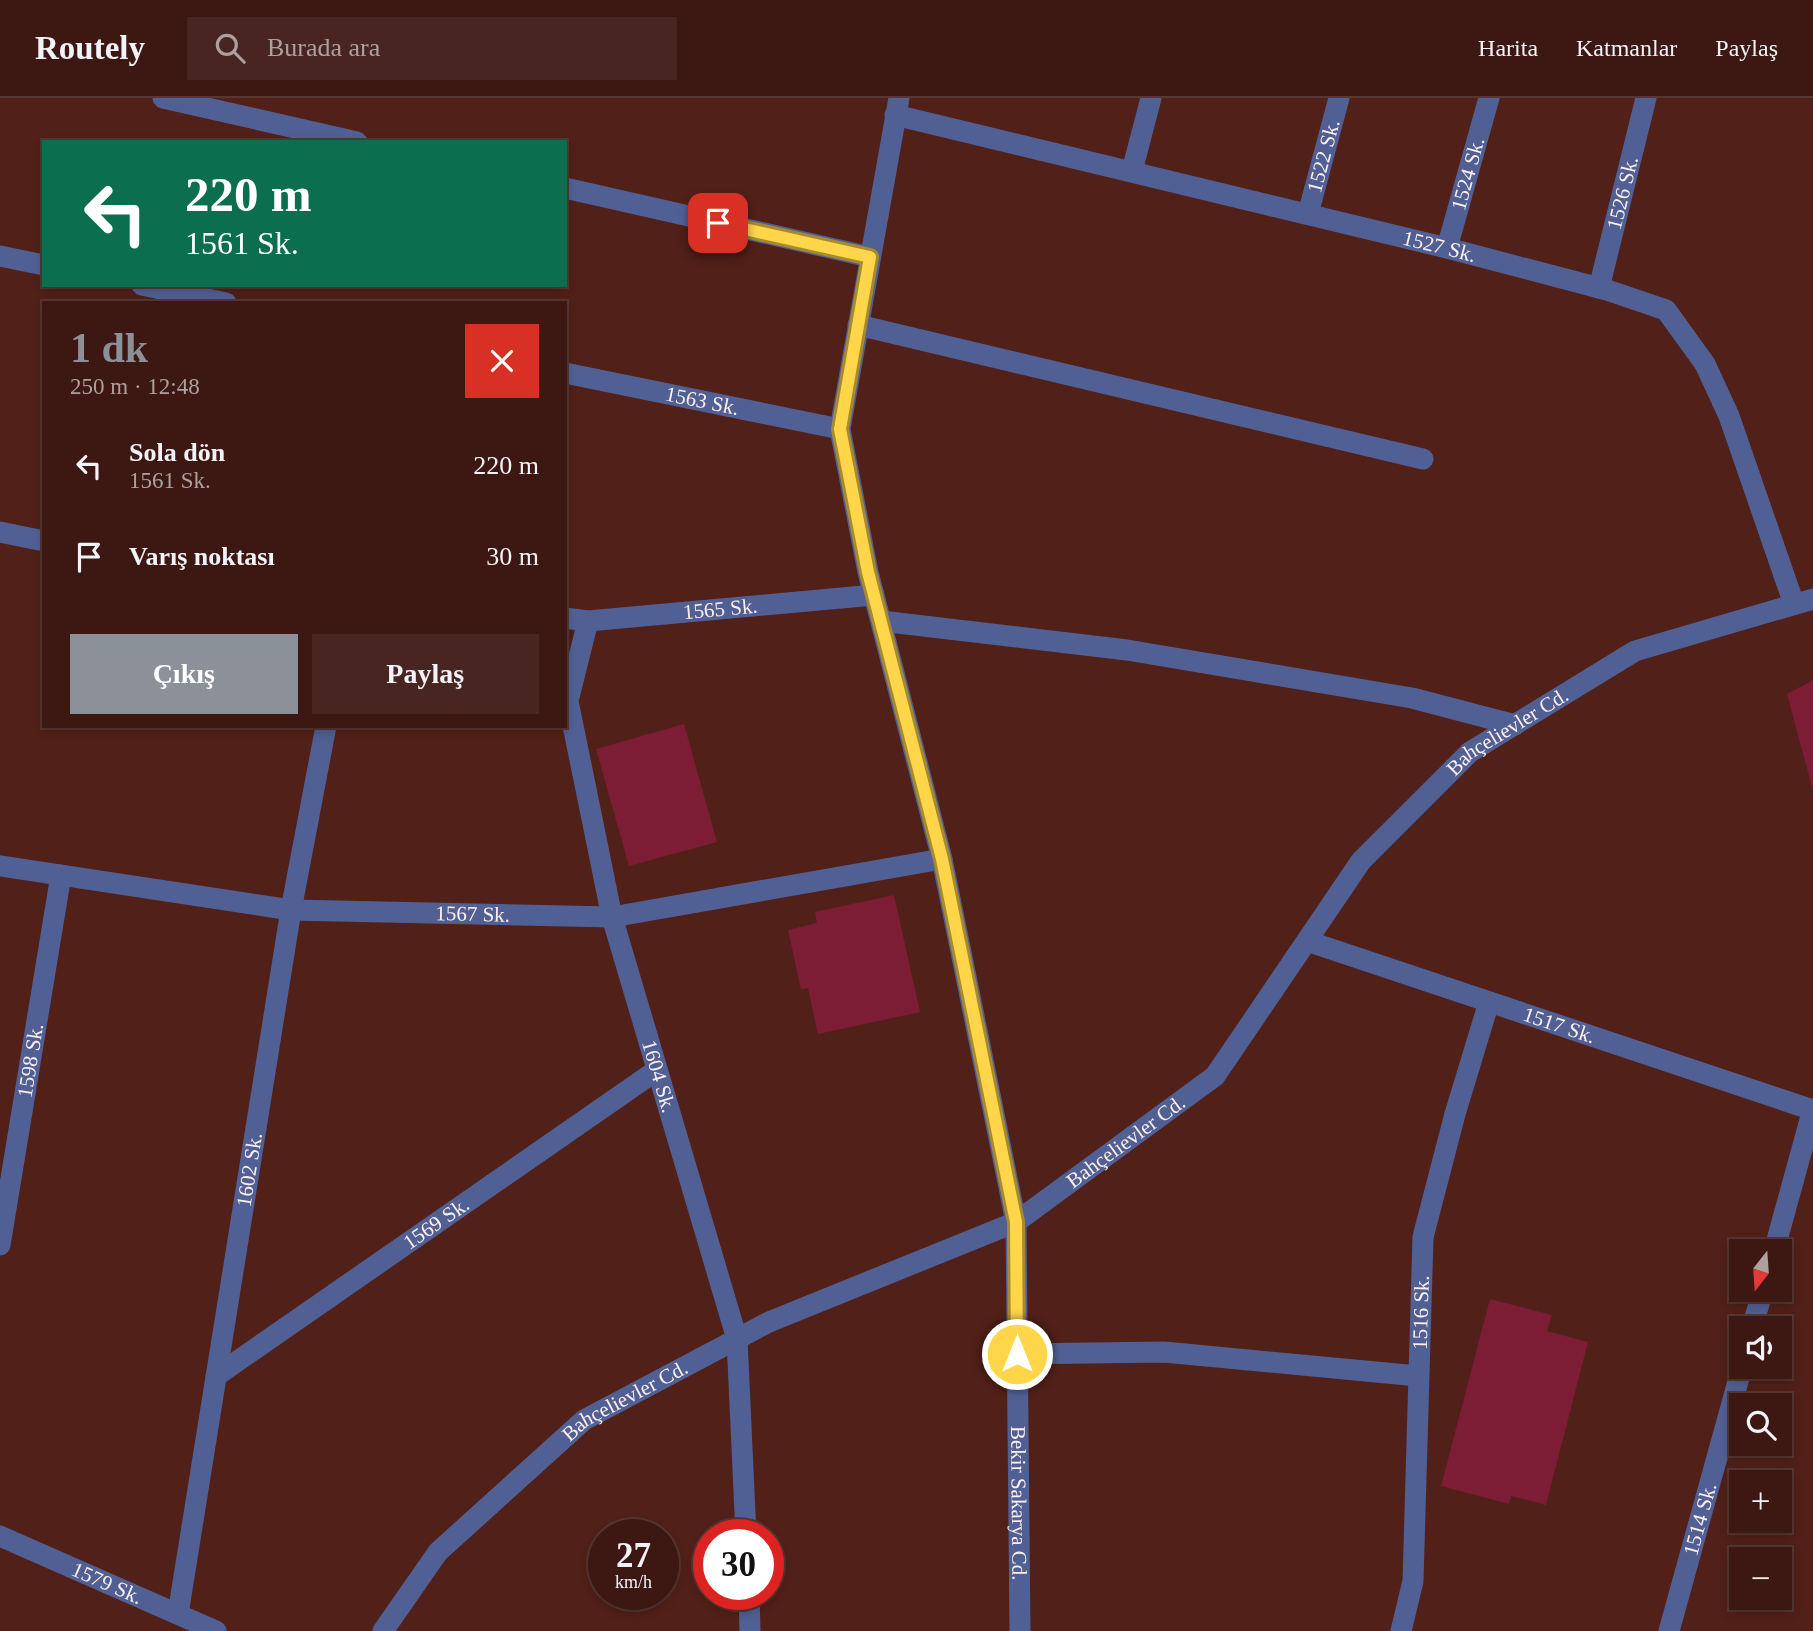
<!DOCTYPE html>
<html lang="tr">
<head>
<meta charset="utf-8">
<style>
	:root { --surface:#3d1812; --page:#482520; --text:#f1f3f6; --muted:#ada09f; --line:#563732; --accent:#8c9099 }
	body { margin:0; font-family:Georgia,serif; background:var(--page); color:var(--text); height:100vh; display:flex; flex-direction:column; font-size:26px; white-space:nowrap }
	* { box-sizing:border-box; margin:0 }
	p { font-size:23px; color:var(--muted) }
	.icon { flex:none; width:38px; height:38px; fill:none; stroke:currentColor; stroke-width:2; stroke-linecap:round; stroke-linejoin:round }
	.map { position:relative; flex:1; overflow:hidden }
	.drawer { position:absolute; left:42px; top:203px; width:525px; height:427px; display:flex; flex-direction:column; background:var(--surface); border-radius:0px; box-shadow:0 4px 10px #0003,0 0 0 2px var(--line) }
	.drawer>* { flex:none }
	.hud { position:absolute; left:42px; top:42px; width:525px; height:147px; border-radius:0px; box-shadow:0 4px 10px #0003,0 0 0 2px var(--line); background:#0b6e4f; color:#fff; overflow:hidden }
	.needle { width:46px; rotate:197deg }
	.fabs { position:absolute; left:1729px; top:1141px; display:grid; gap:14px }
	.fabs a { display:grid; place-items:center; width:63px; height:63px; border-radius:0px; background:var(--surface); box-shadow:0 4px 10px #0003,0 0 0 2px var(--line); font-size:35px }
	.speed { position:absolute; left:588px; top:1421px; display:flex; gap:14px; font-size:35px; font-weight:700; text-align:center }
	.speed>* { display:grid; place-content:center; width:91px; height:91px; border-radius:50%; background:var(--surface); box-shadow:0 4px 10px #0003,0 0 0 2px var(--line); line-height:1 }
	.speed small { font-size:18px; font-weight:400 }
	.speed .limit { border:10px solid #d22; background:#fff; color:#111 }
	.pin { position:absolute; display:grid; place-items:center; width:60px; height:60px; color:#fff; margin:-30px; border-radius:14px; box-shadow:0 4px 10px #0006 }
	.me { position:absolute; width:77px; margin:-38px; rotate:0deg; stroke-linejoin:round; filter:drop-shadow(0 0 5px #0008) }
	.turn { display:flex; align-items:center; gap:24px; height:147px; padding:0 28px; font-size:32px }
	.turn .icon { width:91px; height:91px; stroke-width:2.5 }
	.turn b { display:block; font-size:49px; line-height:60px }
	.round { display:grid; place-items:center; flex:none; width:74px; height:74px; border-radius:0px; background:var(--page) }
	.head { display:flex; align-items:center; justify-content:space-between; height:119px; padding:0 28px }
	h1 { font-size:42px; font-weight:800; line-height:52px; color:var(--accent) }
	.action { display:flex; gap:14px; margin-top:auto; padding:14px 28px }
	.action a { flex:1; height:80px; border-radius:0px; background:var(--accent); color:#fff; font-size:28px; font-weight:800; line-height:80px; text-align:center }
	.action a+a { background:var(--page); color:var(--text) }
	ul { padding:0; list-style:none }
	li { display:flex; align-items:center; gap:21px; height:91px; padding:0 28px }
	li div { flex:1 }
	li b { display:block; font-size:26px }
	li em { font-style:normal }
	header { display:flex; align-items:center; gap:42px; box-sizing:border-box; height:98px; padding:0 35px; background:var(--surface); border-bottom:2px solid var(--line) }
	header strong { font-size:33px }
	nav { display:flex; gap:38px; margin-inline-start:auto; font-size:24px }
	.search { width:490px; height:63px; background:var(--page); display:flex; align-items:center; gap:18px; box-sizing:border-box; padding:0 24px; border-radius:0px; color:var(--muted); font-size:26px }
	.map>svg:first-child { display:block }
	.building { fill:#7d1d35 }
	.lines { fill:none; stroke-linecap:round; stroke-linejoin:round }
	.minor { stroke:#516094; stroke-width:21 }
	.route-casing { stroke:#a68a30; stroke-width:18 }
	.route { stroke:#ffd54a; stroke-width:12 }
	.labels { text-anchor:middle; stroke-width:7; stroke-linejoin:round; paint-order:stroke }
	.street-label { font-size:21px; fill:#fdefed; stroke:#45150e }
</style>
</head>
<body>
<header>
<strong>Routely</strong>
<div class="search"><svg class="icon" aria-label="search" viewBox="0 0 24 24"><circle cx="10" cy="10" r="6"/><path d="M15 15l6 6"/></svg>Burada ara</div>
<nav><a>Harita</a><a>Katmanlar</a><a>Paylaş</a></nav>
</header>
<div class="map">
<svg width="1813" height="1533" viewBox="0 0 1813 1533">
	<rect width="100%" height="100%" fill="#512018"/>
	<!-- building -->
	<path class="building" d="M1813 582V688L1812 689 1787 596Z
		M684 626 717 744 629 768 596 651Z
		M894 797 920 914 818 936 808 890 801 891 788 832 817 825 815 814Z
		M1490 1201 1552 1217 1547 1233 1588 1244 1546 1407 1511 1398 1509 1406 1441 1388Z"/>
	<g class="lines">
		<!-- minor -->
		<g class="minor">
			<path d="M163 0 357 44"/>
			<path id="s1" d="M899 0 840 331 868 474 942 761 1016 1124 1020 1533"/>
			<path id="s2" d="M895 17 1447 150 1607 192 1666 212 1705 266 1729 318 1794 506"/>
			<path d="M1132 73 1151 0"/>
			<path d="M565 90 870 159"/>
			<path id="s3" d="M1308 116 1339 0"/>
			<path id="s4" d="M1447 150 1489 0"/>
			<path d="M0 158 44 167"/>
			<path d="M142 187 226 205"/>
			<path id="s5" d="M1599 190 1646 0"/>
			<path d="M858 227 1423 361"/>
			<path id="s6" d="M565 275 840 331"/>
			<path d="M0 434 44 443"/>
			<path id="s7" d="M565 520 588 523 874 497"/>
			<path id="s8" d="M588 523 568 603 612 819 737 1241 746 1437"/>
			<path d="M881 523 1127 552 1412 600 1515 627"/>
			<path id="s9" d="M0 768 291 812 612 819 942 761"/>
			<path id="s10" d="M1307 843 1813 1012"/>
			<path id="s11" d="M0 1147 61 777"/>
			<path d="M1774 1153 1813 1011"/>
			<path d="M1752 1230 1763 1192"/>
			<path d="M1017 1256 1164 1254 1418 1278"/>
			<path id="s12" d="M216 1278 657 972"/>
			<path id="s13" d="M0 1438 216 1533"/>
			<path d="M749 1496 750 1533"/>
			<path id="s14" d="M178 1516 291 812 326 628"/>
			<path id="s15" d="M383 1533 438 1454 584 1322 769 1224 1016 1124 1215 978 1361 763 1470 654 1635 553 1813 501"/>
			<path id="s16" d="M1401 1533 1413 1483 1423 1139 1455 1016 1489 904"/>
			<path id="s17" d="M1669 1533 1742 1269"/>
		</g>
	</g>
	<g class="lines">
		<defs>
			<path id="route" d="M718 125 870 159 840 331 868 474 942 761 1016 1124 1017 1256"/>
		</defs>
		<!-- route casing -->
		<use href="#route" class="route-casing"/>
		<!-- route -->
		<use href="#route" class="route"/>
	</g>
	<g class="labels">
		<!-- street labels -->
		<g class="street-label">
			<text dy="7" stroke="none"><textPath href="#s3" startOffset="60">1522 Sk.</textPath></text>
			<text dy="7" stroke="none"><textPath href="#s4" startOffset="77">1524 Sk.</textPath></text>
			<text dy="7" stroke="none"><textPath href="#s5" startOffset="98">1526 Sk.</textPath></text>
			<text dy="7" stroke="none"><textPath href="#s2" startOffset="560">1527 Sk.</textPath></text>
			<text dy="7" stroke="none"><textPath href="#s6" startOffset="140">1563 Sk.</textPath></text>
			<text dy="7" stroke="none"><textPath href="#s7" startOffset="156">1565 Sk.</textPath></text>
			<text dy="7" stroke="none"><textPath href="#s15" startOffset="1472">Bahçelievler Cd.</textPath></text>
			<text dy="7" stroke="none"><textPath href="#s9" startOffset="476">1567 Sk.</textPath></text>
			<text dy="7" stroke="none"><textPath href="#s10" startOffset="266">1517 Sk.</textPath></text>
			<text dy="7" stroke="none"><textPath href="#s11" startOffset="187">1598 Sk.</textPath></text>
			<text dy="7" stroke="none"><textPath href="#s8" startOffset="469">1604 Sk.</textPath></text>
			<text dy="7" stroke="none"><textPath href="#s15" startOffset="905">Bahçelievler Cd.</textPath></text>
			<text dy="7" stroke="none"><textPath href="#s14" startOffset="450">1602 Sk.</textPath></text>
			<text dy="7" stroke="none"><textPath href="#s12" startOffset="268">1569 Sk.</textPath></text>
			<text dy="7" stroke="none"><textPath href="#s16" startOffset="320">1516 Sk.</textPath></text>
			<text dy="7" stroke="none"><textPath href="#s15" startOffset="338">Bahçelievler Cd.</textPath></text>
			<text dy="7" stroke="none"><textPath href="#s1" startOffset="1430">Bekir Sakarya Cd.</textPath></text>
			<text dy="7" stroke="none"><textPath href="#s17" startOffset="116">1514 Sk.</textPath></text>
			<text dy="7" stroke="none"><textPath href="#s13" startOffset="117">1579 Sk.</textPath></text>
		</g>
	</g>
</svg>
<div class="fabs">
<a><svg class="needle" viewBox="-14 -14 28 28"><path d="M0-13l5 13h-10z" fill="#e53935"/><path d="M0 13l5-13h-10z" fill="#ada09f"/></svg></a>
<a><svg class="icon" aria-label="sound" viewBox="0 0 24 24"><path d="M4 9h4l5-4v14l-5-4H4zM17 9q2 3 0 6"/></svg></a>
<a><svg class="icon" aria-label="search" viewBox="0 0 24 24"><circle cx="10" cy="10" r="6"/><path d="M15 15l6 6"/></svg></a>
<a>+</a>
<a>−</a>
</div>
<div class="speed"><div>27<small>km/h</small></div><div class="limit">30</div></div>
<div class="pin" style="left:718px;top:125px;background:#d93025"><svg class="icon" aria-label="arrive" viewBox="0 0 24 24"><path d="M6 21V4h12l-3 4 3 4H6"/></svg></div>
<svg class="me" style="left:1017px;top:1256px" viewBox="-20 -20 40 40"><circle r="17" fill="#ffd54a" stroke="#fff" stroke-width="3"/><path d="M0-11L8 9 0 5-8 9z" fill="#fff"/></svg>
<div class="hud">
<div class="turn"><svg class="icon" aria-label="left" viewBox="0 0 24 24"><path d="M17 20v-9H6M10 6l-5 5 5 5"/></svg><div><b>220 m</b>1561 Sk.</div></div>
</div>
<section class="drawer">
<div class="head"><div><h1>1 dk</h1><p>250 m · 12:48</p></div><a class="round" style="background:#d93025;color:#fff"><svg class="icon" aria-label="close" viewBox="0 0 24 24"><path d="M6 6l12 12M18 6L6 18"/></svg></a></div>
<ul>
<li><svg class="icon" aria-label="left" viewBox="0 0 24 24"><path d="M17 20v-9H6M10 6l-5 5 5 5"/></svg><div><b>Sola dön</b><p>1561 Sk.</p></div><em>220 m</em></li>
<li><svg class="icon" aria-label="arrive" viewBox="0 0 24 24"><path d="M6 21V4h12l-3 4 3 4H6"/></svg><div><b>Varış noktası</b></div><em>30 m</em></li>
</ul>
<div class="action"><a>Çıkış</a><a>Paylaş</a></div>
</section>
</div>
</body>
</html>
